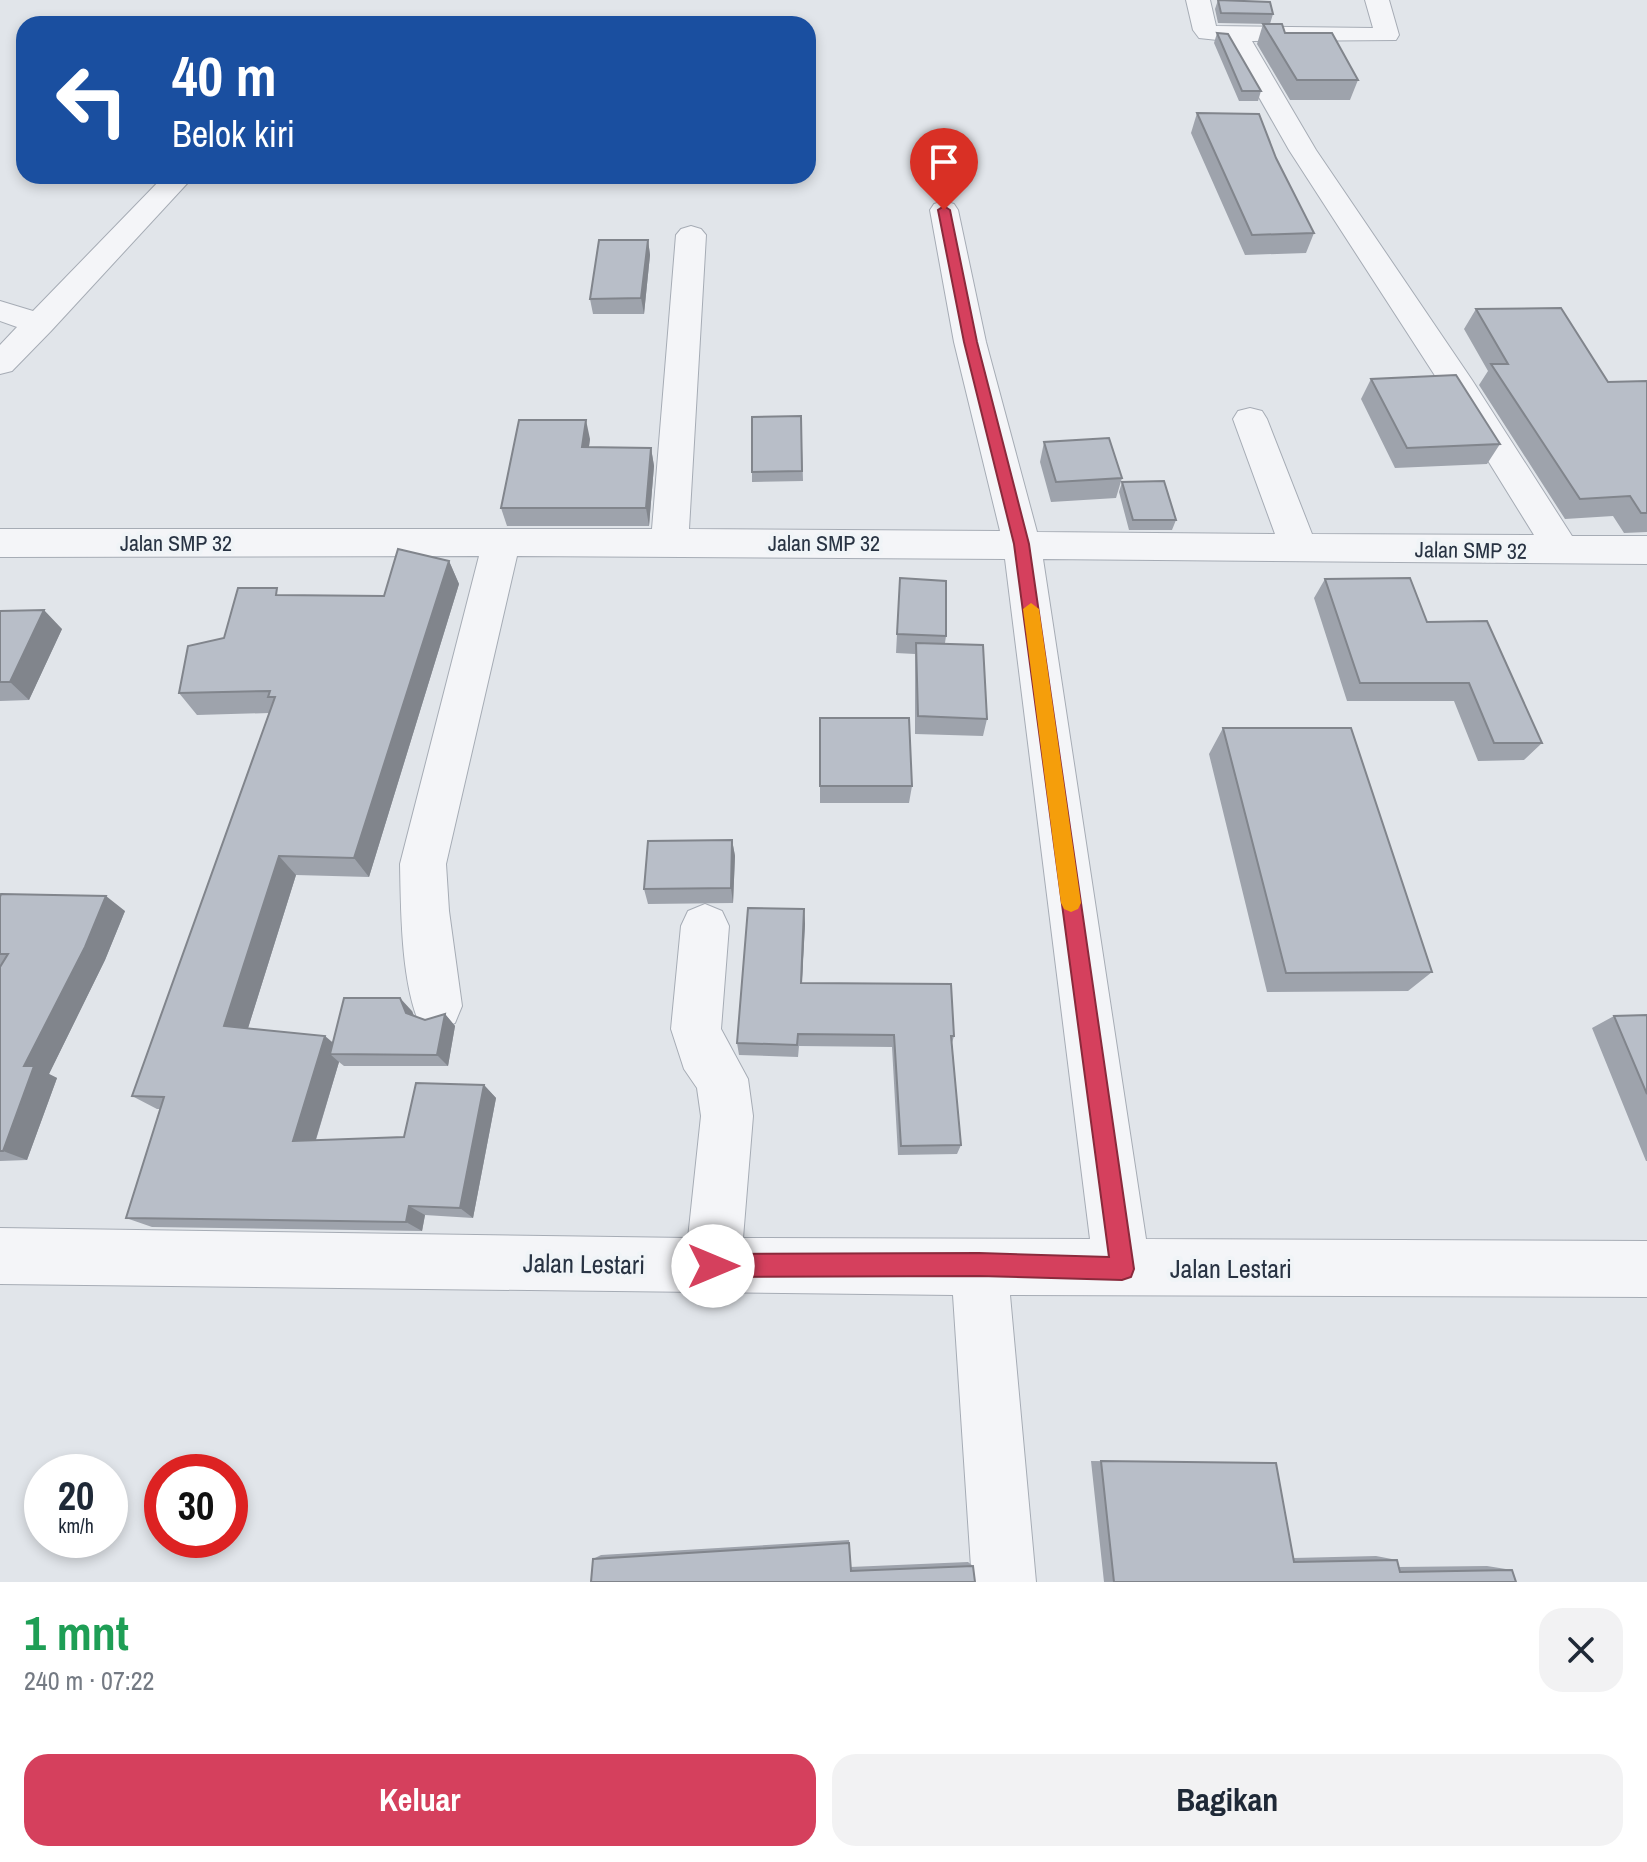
<!DOCTYPE html>
<html lang="id">
<head>
<meta charset="utf-8">
<style>
	:root { --surface:#fff; --page:#f2f2f3; --text:#1f2937; --muted:#747a83; --accent:#d5405d }
	body { margin:0; font-family:"Archivo Narrow",sans-serif; background:var(--page); color:var(--text); height:100vh; display:flex; flex-direction:column; font-size:30px; white-space:nowrap }
	* { box-sizing:border-box; margin:0 }
	p { font-size:26px; color:var(--muted) }
	.icon { flex:none; width:44px; height:44px; fill:none; stroke:currentColor; stroke-width:2; stroke-linecap:round; stroke-linejoin:round }
	.map { position:relative; height:1582px; overflow:hidden }
	.side { display:flex; flex-direction:column; background:var(--surface); flex:1 }
	.side>* { flex:none }
	.banner { position:absolute; left:16px; top:16px; width:800px; height:168px; border-radius:24px; box-shadow:0 4px 12px #0003; background:#1a4fa0; color:#fff; overflow:hidden }
	.speed { position:absolute; left:24px; top:1454px; display:flex; gap:16px; font-size:40px; font-weight:700; text-align:center }
	.speed>* { display:grid; place-content:center; width:104px; height:104px; border-radius:50%; background:var(--surface); box-shadow:0 4px 12px #0003; line-height:1 }
	.speed small { font-size:20px; font-weight:400 }
	.speed .limit { border:12px solid #d22; background:#fff; color:#111 }
	.pin { position:absolute; display:grid; place-items:center; width:68px; height:68px; color:#fff; margin:-82px -34px; border-radius:50% 50% 50% 0; rotate:-45deg; box-shadow:0 0 8px #0007 }
	.pin .icon { rotate:45deg }
	.me { position:absolute; width:88px; margin:-44px; rotate:90deg; stroke-linejoin:round; filter:drop-shadow(0 0 6px #0008) }
	.turn { display:flex; align-items:center; gap:28px; height:168px; padding:0 24px; font-size:36px }
	.turn .icon { width:104px; height:104px; stroke-width:2.5 }
	.turn b { display:block; font-size:56px; line-height:68px }
	.round { display:grid; place-items:center; flex:none; width:84px; height:84px; border-radius:24px; background:var(--page) }
	.overview { display:flex; align-items:center; justify-content:space-between; height:136px; padding:0 24px }
	h1 { font-size:48px; font-weight:800; line-height:60px; color:#1e9e55 }
	.cta { display:flex; gap:16px; margin-top:auto; padding:16px 24px }
	.cta a { flex:1; height:92px; border-radius:24px; background:var(--accent); color:#fff; font-size:32px; font-weight:800; line-height:92px; text-align:center }
	.cta a+a { background:var(--page); color:var(--text) }
	.map>svg:first-child { display:block }
	.lines { fill:none; stroke-linecap:round; stroke-linejoin:round }
	.minor-casing { stroke:#a6acb5; stroke-width:2 }
	.minor { fill:#f4f5f8; fill-rule:evenodd }
	.wall { fill:#9ea3ac }
	.shaded-wall { fill:#81858c }
	.building { fill:#b8bec8; stroke:#81858c; stroke-width:2 }
	.route { fill:#d5405d; stroke:#8a2a3c; stroke-width:2 }
	.slow { fill:#f59e0b }
	.labels { text-anchor:middle; stroke-width:8; stroke-linejoin:round; paint-order:stroke }
	.street-label { font-size:22px; fill:#283343; stroke:#f0f4f7 }
	.near-street-label { font-size:26px; fill:#283343; stroke:#f0f4f7 }
</style>
</head>
<body>
<div class="map">
<svg width="1647" height="1582" viewBox="0 0 1647 1582">
	<rect width="100%" height="100%" fill="#e1e5ea"/>
	<g class="lines">
		<defs>
			<path id="minor" d="M1186 0H1210L1216 26 1373 28 1365 0H1389L1399 35 1396 40 1252 41 1316 150 1472 380 1572 536H1647V564L1043 559 1146 1239 1647 1241V1297L1010 1295 1036 1582H972L953 1295 0 1284V1228L688 1238 701 1116 697 1088 684 1069 671 1029 681 926 688 911 705 904 722 911 729 926 721 1029 748 1079 753 1116 743 1238 1090 1239 1005 559 517 556 446 864 449 911 462 1006 455 1023 437 1030 419 1023C401 979 401 912 400 864L479 556 0 557V529H652L676 235 681 229 691 226 701 229 706 235 689 529 1000 531 954 342 930 210 934 204 944 201 954 204 958 210 986 342 1037 532 1275 534 1233 419 1238 411 1250 408 1262 411 1267 419 1312 534 1534 535 1443 388 1289 150 1227 41 1199 38 1193 30Z
				M164 176H194L51 331 12 371 0 374V345L17 327 0 321V301L33 311Z"/>
		</defs>
		<!-- minor casing -->
		<use href="#minor" class="minor-casing"/>
		<!-- minor -->
		<use href="#minor" class="minor"/>
	</g>
	<!-- wall -->
	<path class="wall" d="M1218 0 1273 14 1270 24 1218 23 1215 9Z
		M1263 24 1285 33 1358 80 1350 100H1290L1257 44Z
		M1217 33 1261 91 1258 101H1239L1214 43Z
		M1197 113 1276 158 1314 233 1306 253 1245 255 1191 133Z
		M648 240 650 255 644 314H593L590 299Z
		M1476 309 1608 382 1647 381V532L1624 533 1613 516 1565 519 1479 385 1488 371 1464 329Z
		M1371 379 1500 444 1487 464 1395 468 1361 399Z
		M801 416 803 481 752 482V472Z
		M590 439 589 447 651 448 654 466 649 526H507L501 508Z
		M1044 442 1122 478 1116 498 1051 502 1040 462Z
		M1122 482 1176 520 1172 530H1129L1119 492Z
		M449 561 459 584 369 877 296 875 248 1028 333 1043 412 1011 414 1016 425 1020 445 1014 455 1026 448 1066H344L339 1062 316 1140 404 1137 484 1085 496 1098 473 1218 425 1215 422 1231 152 1227 126 1218 160 1109H157L132 1096 269 713 197 715 179 693 224 638 282 595 384 596Z
		M900 578 946 636 945 643 987 719 983 736 915 734V654L896 653Z
		M1325 579 1427 622 1542 743 1524 760 1478 761 1454 701H1347L1314 598Z
		M0 611 62 629 29 700 0 701Z
		M820 718 912 786 909 803H820Z
		M1223 728 1432 972 1408 991 1267 992 1209 754Z
		M732 840 735 856 733 903 648 904 644 889Z
		M0 897 125 911 105 960 49 1074 57 1078 27 1160 0 1161Z
		M804 909 805 924 802 983 954 1036 952 1043 961 1145 957 1154 898 1155 892 1047 799 1046 798 1057 739 1055 737 1043Z
		M1647 1015V1161H1646L1592 1028 1614 1016Z
		M1091 1461 1276 1463 1293 1558 1376 1556 1397 1560 1398 1567 1487 1566 1512 1570 1516 1582H1104Z
		M849 1540 850 1567 968 1562 973 1566 975 1582 593 1559 601 1555Z"/>
	<!-- shaded-wall -->
	<path class="shaded-wall" d="M648 240 650 255 644 314 641 298Z
		M586 420 590 439 586 466 582 447Z
		M651 448 654 466 649 526 646 508Z
		M449 561 459 584 369 877 354 858Z
		M44 610 62 629 29 700 10 682Z
		M732 840 735 856 733 903 731 888Z
		M279 856 296 875 244 1041 224 1026Z
		M106 896 125 911 105 960 49 1074 57 1078 27 1160 3 1151 24 1066Z
		M804 909 805 924 801 996V983Z
		M400 998 412 1011 418 1026 406 1013Z
		M445 1014 455 1026 448 1066 437 1055Z
		M325 1036 343 1051 330 1054 339 1062 312 1152 293 1141Z
		M484 1085 496 1098 473 1218 460 1208Z
		M409 1206 425 1215 422 1231 406 1222Z"/>
	<!-- building -->
	<path class="building" d="M1218 0 1270 2 1273 14 1221 13Z
		M1263 24H1282L1285 33H1332L1358 80H1297Z
		M1217 33 1228 34 1261 91H1242Z
		M1197 113 1259 114 1276 158 1314 233 1252 235Z
		M599 240H648L641 298 590 299Z
		M1561 308 1608 382 1647 381V513H1641L1630 496 1580 499 1491 364H1508L1476 309Z
		M1456 375 1500 444 1407 448 1371 379Z
		M801 416 802 471 752 472V417Z
		M519 420H586L582 447 651 448 646 508H501Z
		M1109 438 1122 478 1056 482 1044 442Z
		M1164 481 1176 520H1133L1122 482Z
		M398 549 449 561 354 858 279 856 224 1026 325 1036 293 1141 404 1137 416 1083 484 1085 460 1208 409 1206 406 1222 126 1218 164 1097 132 1096 275 697H268L270 691 179 693 188 646 224 638 238 588H277L276 595 384 596Z
		M900 578 946 581V636L897 634Z
		M1410 578 1427 622 1487 621 1542 743H1494L1469 683H1360L1325 579Z
		M44 610 10 682H0V611Z
		M916 643 983 645 987 719 918 716Z
		M820 718H909L912 786H820Z
		M1223 728H1351L1432 972 1286 973Z
		M732 840 731 888 644 889 648 841Z
		M1 894 106 896 85 947 24 1066H34L3 1151H0V967L8 954H0V897Z
		M748 908 804 909 801 983 951 984 954 1036H951L961 1145 901 1146 894 1035 798 1034 797 1045 737 1043Z
		M344 998H400L406 1013 425 1020 445 1014 437 1055 330 1054Z
		M1647 1015V1094L1614 1016Z
		M1101 1461 1276 1463 1294 1562 1397 1560 1400 1572 1512 1570 1516 1582H1114Z
		M849 1543 851 1571 973 1566 975 1582H591L593 1559Z"/>
	<!-- route -->
	<path class="route" d="M944 206 950 210 977 342 1029 544 1134 1269 1131 1277 1122 1280 979 1276 713 1277 705 1274 702 1266 705 1257 713 1254 979 1253 1109 1257 1014 544 964 342 938 210Z"/>
	<!-- slow -->
	<path class="slow" d="M1031 603 1039 609 1081 903 1078 909 1071 912 1064 909 1061 903 1023 609Z"/>
	<g class="labels">
		<!-- street labels -->
		<g class="street-label">
			<text x="176" y="551">Jalan SMP 32</text>
			<text x="824" y="551">Jalan SMP 32</text>
			<text transform="translate(1471 550) rotate(1)" y="8">Jalan SMP 32</text>
		</g>
		<!-- near-street labels -->
		<g class="near-street-label">
			<text transform="translate(584 1264) rotate(1)" y="9">Jalan Lestari</text>
			<text x="1231" y="1278">Jalan Lestari</text>
		</g>
	</g>
</svg>
<div class="speed"><div>20<small>km/h</small></div><div class="limit">30</div></div>
<div class="pin" style="left:944px;top:210px;background:#d93025"><svg class="icon" aria-label="arrive" viewBox="0 0 24 24"><path d="M6 21V4h12l-3 4 3 4H6"/></svg></div>
<svg class="me" style="left:713px;top:1266px" viewBox="-20 -20 40 40"><circle r="19" fill="#fff"/><path d="M0-13L10 11 0 6-10 11z" fill="#d5405d"/></svg>
<div class="banner">
<div class="turn"><svg class="icon" aria-label="left" viewBox="0 0 24 24"><path d="M17 20v-9H6M10 6l-5 5 5 5"/></svg><div><b>40 m</b>Belok kiri</div></div>
</div>
</div>
<section class="side">
<div class="overview"><div><h1>1 mnt</h1><p>240 m · 07:22</p></div><a class="round"><svg class="icon" aria-label="close" viewBox="0 0 24 24"><path d="M6 6l12 12M18 6L6 18"/></svg></a></div>
<div class="cta"><a>Keluar</a><a>Bagikan</a></div>
</section>
</body>
</html>
